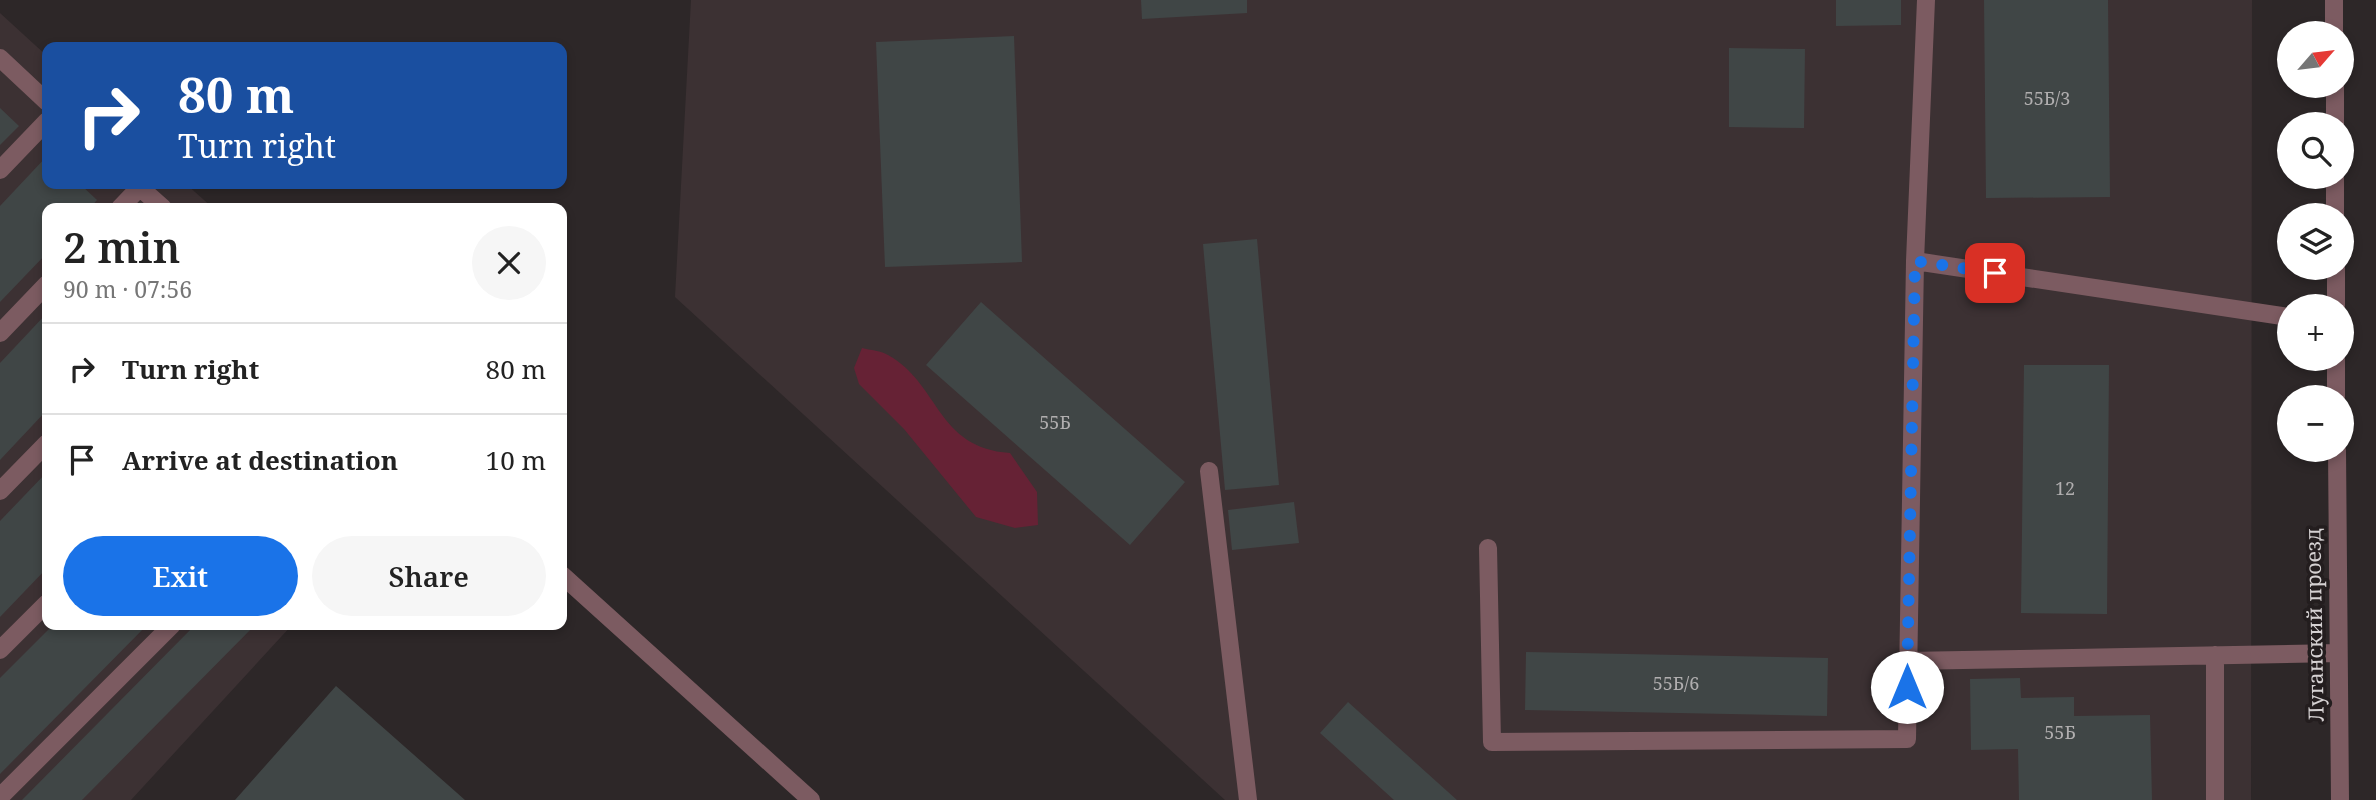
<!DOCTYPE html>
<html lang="en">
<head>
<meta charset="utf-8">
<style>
	:root { --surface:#fff; --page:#f6f6f6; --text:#222; --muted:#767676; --line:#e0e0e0; --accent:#1a73e8 }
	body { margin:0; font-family:"Noto Serif",serif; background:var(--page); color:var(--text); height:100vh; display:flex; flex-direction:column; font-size:26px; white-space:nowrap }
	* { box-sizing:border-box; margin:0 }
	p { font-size:23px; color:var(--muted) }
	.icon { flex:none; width:38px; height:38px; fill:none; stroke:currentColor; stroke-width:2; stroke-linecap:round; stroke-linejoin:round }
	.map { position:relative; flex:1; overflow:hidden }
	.details { position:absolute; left:42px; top:203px; width:525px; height:427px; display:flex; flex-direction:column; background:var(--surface); border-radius:14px; box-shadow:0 4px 10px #0003 }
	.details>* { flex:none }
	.top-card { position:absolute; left:42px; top:42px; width:525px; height:147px; border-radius:14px; box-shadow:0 4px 10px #0003; background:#1a4fa0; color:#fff; overflow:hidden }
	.needle { width:46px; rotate:62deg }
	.buttons { position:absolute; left:2277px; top:21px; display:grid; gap:14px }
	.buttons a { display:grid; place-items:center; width:77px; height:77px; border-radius:50%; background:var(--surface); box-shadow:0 4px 10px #0003; font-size:35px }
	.pin { position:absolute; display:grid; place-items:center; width:60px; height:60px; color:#fff; margin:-30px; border-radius:14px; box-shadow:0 4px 10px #0006 }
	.me { position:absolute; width:77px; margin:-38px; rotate:0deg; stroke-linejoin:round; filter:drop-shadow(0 0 5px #0008) }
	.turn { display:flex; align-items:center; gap:24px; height:147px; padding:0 21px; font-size:32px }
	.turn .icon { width:91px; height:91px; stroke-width:2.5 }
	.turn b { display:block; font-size:49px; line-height:60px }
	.round { display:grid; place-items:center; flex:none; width:74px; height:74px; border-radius:37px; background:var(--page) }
	.overview { display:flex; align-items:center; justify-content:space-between; height:119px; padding:0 21px }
	h1 { font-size:42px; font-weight:600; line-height:52px }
	.action { display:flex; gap:14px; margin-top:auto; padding:14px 21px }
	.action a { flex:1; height:80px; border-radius:42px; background:var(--accent); color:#fff; font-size:28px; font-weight:600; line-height:80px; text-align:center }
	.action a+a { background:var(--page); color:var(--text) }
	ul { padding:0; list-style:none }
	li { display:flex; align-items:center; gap:21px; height:91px; padding:0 21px; border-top:2px solid var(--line) }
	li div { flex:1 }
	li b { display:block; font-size:26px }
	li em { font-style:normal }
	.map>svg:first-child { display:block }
	.built { fill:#3c3133 }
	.water { fill:#662235 }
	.building { fill:#404646 }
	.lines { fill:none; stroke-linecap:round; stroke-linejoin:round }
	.minor { stroke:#7c5b61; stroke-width:18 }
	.route { stroke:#1a73e8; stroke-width:12; stroke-dasharray:0 21.6 }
	.labels { text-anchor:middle; stroke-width:7; stroke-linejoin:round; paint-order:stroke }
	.number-label { font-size:18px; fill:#b0aeaf }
	.street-label { font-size:21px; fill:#d5d1d2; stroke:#231d1e }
</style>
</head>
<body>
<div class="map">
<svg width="2376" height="800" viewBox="0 0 2376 800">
	<rect width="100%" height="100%" fill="#2d2728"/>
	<!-- built -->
	<path class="built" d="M691 0H2252L2251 800H1225L675 297Z
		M0 13 47 56V184H186L213 208H47V625H292L131 800H0Z"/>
	<!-- water -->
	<path class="water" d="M862 348C870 350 882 351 888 355 940 384 936 448 1010 453L1037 492 1038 525 1015 528 976 517 904 429 859 384 854 368Z"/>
	<!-- building -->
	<path class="building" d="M1141 0H1247V13L1142 19Z
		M1836 0H1901V25L1836 26Z
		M1984 0H2108L2110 197 1986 198Z
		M1014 36 1022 262 885 267 876 42Z
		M1729 48 1805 49 1804 128 1729 127Z
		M0 108 19 126 0 145Z
		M47 156V184H80L97 200 90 208H47V253L0 302V206Z
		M1257 239 1279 485 1225 490 1203 244Z
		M981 302 1185 482 1130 545 926 365Z
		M47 313V410L0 460V363Z
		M2024 365H2109L2107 614 2021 613Z
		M47 472V568L0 617V521Z
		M1294 502 1299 543 1232 550 1228 510Z
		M53 625H147L0 774V678Z
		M195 625H255L82 800H22Z
		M1526 652 1828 658 1827 716 1525 710Z
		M2020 678 2021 698 2074 697V716L2150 715 2152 800H2019L2018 749 1971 750 1970 679Z
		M336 686 465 800H235Z
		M1348 702 1457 800H1394L1320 733Z"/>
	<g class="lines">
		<!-- minor -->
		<path class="minor" d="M2334 0V33
			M0 58 47 102
			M2335 86V124
			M0 170 47 121
			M2335 177V215
			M136 184 163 208
			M120 208 140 187
			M1915 261 1926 0
			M2336 268V306
			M0 333 47 284
			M2336 359V397
			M2337 450 2340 800
			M1209 471 1248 800
			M0 491 47 443
			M1488 548 1492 742 1907 739 1915 261 2289 317
			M562 575 811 800
			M0 650 47 603
			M2215 655V800
			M1907 661 2338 653
			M0 797 172 625"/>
	</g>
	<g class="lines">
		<!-- route -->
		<path class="route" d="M1907 687 1915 261 1995 273"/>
	</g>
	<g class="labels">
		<!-- number labels -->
		<g class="number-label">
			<text x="2047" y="105">55Б/3</text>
			<text x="1055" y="429">55Б</text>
			<text x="2065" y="495">12</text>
			<text x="1676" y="690">55Б/6</text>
			<text x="2060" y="739">55Б</text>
		</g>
		<!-- street labels -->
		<g class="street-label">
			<text transform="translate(2315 625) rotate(-91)" y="7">Луганский проезд</text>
		</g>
	</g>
</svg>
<div class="buttons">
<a><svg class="needle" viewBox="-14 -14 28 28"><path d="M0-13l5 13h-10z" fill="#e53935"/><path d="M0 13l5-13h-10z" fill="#767676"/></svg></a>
<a><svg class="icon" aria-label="search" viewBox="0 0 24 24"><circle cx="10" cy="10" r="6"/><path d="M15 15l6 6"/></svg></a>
<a><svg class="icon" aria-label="layers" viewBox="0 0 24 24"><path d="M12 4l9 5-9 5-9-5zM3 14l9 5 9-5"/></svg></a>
<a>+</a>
<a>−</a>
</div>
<div class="pin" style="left:1995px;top:273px;background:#d93025"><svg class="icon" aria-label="arrive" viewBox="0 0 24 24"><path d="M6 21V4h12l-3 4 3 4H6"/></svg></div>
<svg class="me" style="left:1907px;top:687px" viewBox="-20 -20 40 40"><circle r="19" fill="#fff"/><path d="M0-13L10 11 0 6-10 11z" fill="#1a73e8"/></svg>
<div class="top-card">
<div class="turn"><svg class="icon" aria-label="right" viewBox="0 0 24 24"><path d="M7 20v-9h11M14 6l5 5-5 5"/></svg><div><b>80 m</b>Turn right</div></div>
</div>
<section class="details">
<div class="overview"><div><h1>2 min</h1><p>90 m · 07:56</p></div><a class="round"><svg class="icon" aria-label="close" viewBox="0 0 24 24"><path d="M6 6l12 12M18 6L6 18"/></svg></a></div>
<ul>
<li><svg class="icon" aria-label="right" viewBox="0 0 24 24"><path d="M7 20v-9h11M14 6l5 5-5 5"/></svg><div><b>Turn right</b></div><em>80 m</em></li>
<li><svg class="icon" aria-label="arrive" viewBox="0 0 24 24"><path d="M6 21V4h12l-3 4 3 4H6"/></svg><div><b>Arrive at destination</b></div><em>10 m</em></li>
</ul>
<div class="action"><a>Exit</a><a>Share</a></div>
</section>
</div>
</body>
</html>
